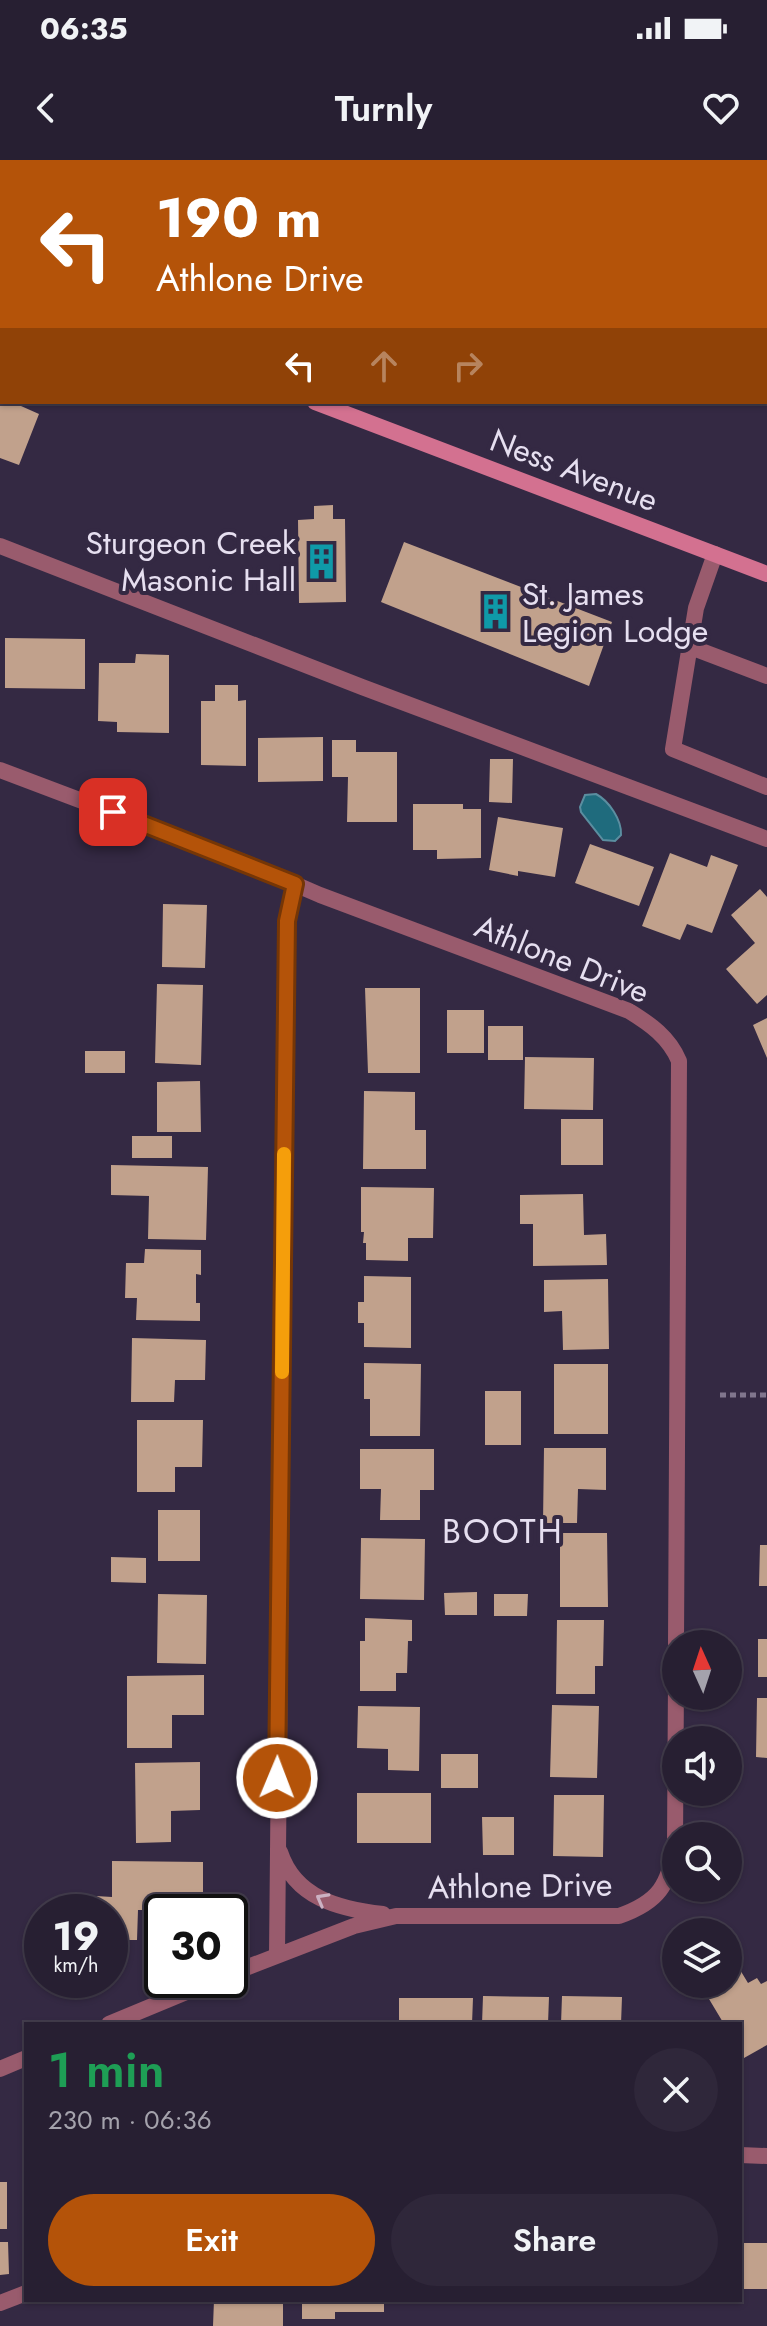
<!DOCTYPE html>
<html lang="en">
<head>
<meta charset="utf-8">
<style>
	:root { --surface:#271f32; --page:#2f273a; --text:#f1f3f6; --muted:#a4a2ac; --line:#433d4d; --accent:#b45309 }
	body { margin:0; font-family:Jost,sans-serif; background:var(--page); color:var(--text); height:100vh; display:flex; flex-direction:column; font-size:30px; white-space:nowrap }
	* { box-sizing:border-box; margin:0 }
	p { font-size:26px; color:var(--muted) }
	.icon { flex:none; width:44px; height:44px; fill:none; stroke:currentColor; stroke-width:2; stroke-linecap:round; stroke-linejoin:round }
	.map { position:relative; flex:1; overflow:hidden }
	.drawer { position:absolute; left:24px; top:1862px; width:718px; height:280px; display:flex; flex-direction:column; background:var(--surface); border-radius:0px; box-shadow:0 2px 6px #0004,0 0 0 2px var(--line) }
	.drawer>* { flex:none }
	.banner { position:absolute; left:0px; top:0px; width:768px; height:244px; box-shadow:0 2px 6px #0004,0 0 0 2px var(--line); background:#b45309; color:#fff; overflow:hidden }
	.needle { width:52px; rotate:357deg }
	.tools { position:absolute; left:662px; top:1470px; display:grid; gap:16px }
	.tools a { display:grid; place-items:center; width:80px; height:80px; border-radius:50%; background:var(--surface); box-shadow:0 2px 6px #0004,0 0 0 2px var(--line); font-size:40px }
	.speed { position:absolute; left:24px; top:1734px; display:flex; gap:16px; font-size:40px; font-weight:700; text-align:center }
	.speed>* { display:grid; place-content:center; width:104px; height:104px; border-radius:50%; background:var(--surface); box-shadow:0 2px 6px #0004,0 0 0 2px var(--line); line-height:1 }
	.speed small { font-size:20px; font-weight:400 }
	.speed .limit { border:4px solid #111; border-radius:12px; background:#fff; color:#111 }
	.pin { position:absolute; display:grid; place-items:center; width:68px; height:68px; color:#fff; margin:-34px; border-radius:16px; box-shadow:0 4px 12px #0006 }
	.me { position:absolute; width:88px; margin:-44px; rotate:1deg; stroke-linejoin:round; filter:drop-shadow(0 0 6px #0008) }
	.turn { display:flex; align-items:center; gap:28px; height:168px; padding:0 24px; font-size:36px }
	.turn .icon { width:104px; height:104px; stroke-width:2.5 }
	.turn b { display:block; font-size:56px; line-height:68px }
	.lanes { display:flex; align-items:center; height:76px; padding:0 24px; background:#0003; justify-content:center; gap:40px; direction:ltr }
	.lanes .off { opacity:.35 }
	.round { display:grid; place-items:center; flex:none; width:84px; height:84px; border-radius:42px; background:var(--page) }
	.summary { display:flex; align-items:center; justify-content:space-between; height:136px; padding:0 24px }
	h1 { font-size:48px; font-weight:600; line-height:60px; color:#1e9e55 }
	.button { display:flex; gap:16px; margin-top:auto; padding:16px 24px }
	.button a { flex:1; height:92px; border-radius:48px; background:var(--accent); color:#fff; font-size:32px; font-weight:600; line-height:92px; text-align:center }
	.button a+a { background:var(--page); color:var(--text) }
	.status { display:flex; justify-content:space-between; align-items:center; height:56px; padding:0 40px; background:var(--surface); direction:ltr }
	.status svg { height:22px; fill:currentColor }
	header { display:flex; justify-content:space-between; align-items:center; height:104px; padding:0 24px; background:var(--surface); font-size:36px; font-weight:600 }
	.map>svg:first-child { display:block }
	.green { fill:#0e5528 }
	.water { fill:#1f6b7d; stroke:#5b8ea0; stroke-width:2 }
	.building { fill:#c1a18c }
	.lines { fill:none; stroke-linecap:round; stroke-linejoin:round }
	.path { stroke:#80768d; stroke-width:5; stroke-dasharray:6 4; stroke-linecap:butt }
	.service { stroke:#995b6d; stroke-width:16 }
	.minor { stroke:#995b6d; stroke-width:16 }
	.secondary { stroke:#d37190; stroke-width:16 }
	.oneway { stroke:#cbb1c2 }
	.route-casing { stroke:#753606; stroke-width:20 }
	.route { stroke:#b45309; stroke-width:14 }
	.slow { stroke:#f59e0b; stroke-width:14 }
	.labels { text-anchor:middle; stroke-width:8; stroke-linejoin:round; paint-order:stroke }
	.street-label { font-size:32px; fill:#e6dff0; stroke:#342943 }
	.poi-label { font-size:32px; fill:#e6dff0; stroke:#342943; text-anchor:end }
	.neighbourhood-label { font-size:34px; letter-spacing:2px; fill:#e6dff0; stroke:#342943 }
</style>
</head>
<body>
<div class="status"><b>06:35</b><svg viewBox="0 0 49 12"><path d="M0 12V9h3v3zM5 12V6h3v6zM10 12V3h3v9zM15 12V0h3v12zM26 1h20v11H26zM47 4h2v5h-2z"/></svg></div>
<header><svg class="icon" aria-label="back" viewBox="0 0 24 24"><path d="M15 5l-7 7 7 7"/></svg>Turnly<svg class="icon" aria-label="heart" viewBox="0 0 24 24"><path d="M12 20l-8-8c-3-5 5-10 8-4 3-6 11-1 8 4z"/></svg></header>
<div class="map">
<svg width="767" height="2166" viewBox="0 0 767 2166">
	<rect width="100%" height="100%" fill="#342943"/>
	<!-- green -->
	<path class="green" d="M0 0H353V2H2V59Z"/>
	<!-- water -->
	<path class="water" d="M596 634C609 641 622 660 621 675L615 681 603 680 581 652 580 647 585 635Z"/>
	<!-- building -->
	<path class="building" d="M0 242H22L21 246 39 254 19 305 0 298Z
		M333 345V359H345L346 442 299 443 298 360 314 359V346Z
		M404 382 612 462 589 526 381 442Z
		M5 478 85 479V529L5 528Z
		M136 494 169 495V573L117 572V562L98 561 99 503H135Z
		M215 525H238V541L246 540V606L201 605V541H215Z
		M323 577V621L258 622V578Z
		M332 580H356V592H397V662H347L348 617H332Z
		M490 599H513L512 643 489 642Z
		M413 644H463V649H481V698L437 699V690H413Z
		M498 657 563 668 555 717 518 711V716L489 710Z
		M590 684 654 707 639 746 575 723Z
		M670 693 707 707 711 695 738 705 712 773 687 764 680 780 642 766Z
		M760 729 767 737V835L757 844 726 809 755 783 731 755Z
		M163 744 207 745 205 808 162 807Z
		M157 824 203 825 201 905 155 903Z
		M365 828H420V913H368Z
		M447 850H484V893H447Z
		M767 858V898L753 865Z
		M488 866H523V900H488Z
		M85 891H125V913H85Z
		M525 897 594 898 593 950 524 949Z
		M200 921 201 972H157V922Z
		M364 931 415 932V970H426V1009H363Z
		M561 959H603V1005H561Z
		M132 976H172V998H132Z
		M111 1005 208 1007 206 1080 148 1079 149 1036 111 1035Z
		M361 1027 434 1028 433 1078H408V1101L366 1100V1083H363L364 1072H361Z
		M583 1034 584 1075 606 1074 607 1105 533 1106V1064H520V1035Z
		M145 1089 201 1090V1115L196 1114V1143H200V1161L136 1160 137 1138H125L126 1103H144Z
		M364 1116 411 1117V1188L364 1187V1163H358V1142H364Z
		M608 1119 609 1189 563 1190 562 1151 544 1152V1120Z
		M132 1178 206 1180 205 1220H175L174 1242H131Z
		M364 1203 421 1204 420 1276H370V1239H364Z
		M554 1204H608V1274H554Z
		M485 1231H521V1285H485Z
		M137 1260H203L202 1307H175V1332H137Z
		M544 1288H606V1330L578 1329 577 1363H543Z
		M360 1289H434V1330H420V1360H380L381 1329H360Z
		M158 1350H200V1401H158Z
		M560 1373H607L608 1447H560Z
		M361 1378 425 1379 424 1440 360 1439Z
		M760 1385H767V1426H759Z
		M111 1397 146 1398V1423L111 1422Z
		M477 1432V1455H445L444 1433Z
		M158 1434 207 1435 206 1504 157 1503Z
		M494 1434H528L527 1456H494Z
		M365 1458 412 1460V1481H408L407 1513H396V1531H360V1481H365Z
		M557 1460H604L603 1506H595V1534H556Z
		M758 1479H767V1517H758Z
		M204 1515V1555H172V1588H127V1516Z
		M757 1538H767V1598L756 1597Z
		M552 1545 599 1546 597 1618 550 1617Z
		M358 1546 420 1547 419 1611 388 1610V1589L357 1588Z
		M441 1594H478V1628H441Z
		M200 1602V1650L171 1651V1682L136 1683 135 1603Z
		M357 1633H431V1683H357Z
		M554 1635H604L603 1697 553 1696Z
		M482 1657H514V1695H483Z
		M112 1701 203 1702V1750H138L137 1780H110V1752H96V1736L112 1737Z
		M728 1790 748 1823 757 1818 761 1824 767 1821V1885L744 1898 740 1891V1864H724L700 1824H728Z
		M483 1836 549 1837 548 1864H482Z
		M562 1836 622 1837 621 1864H561Z
		M399 1838H473L472 1864H399Z
		M0 2022H7V2069H0Z
		M0 2082H8L9 2114 0 2115Z
		M740 2083H767V2129H740Z
		M214 2140H283V2166H213Z
		M302 2140H384V2152H335V2159H302Z"/>
	<g class="lines">
		<!-- path -->
		<path class="path" d="M720 1235H767"/>
		<!-- service -->
		<path class="service" d="M0 386 362 527 767 679
			M715 394 696 448 673 589 767 627
			M688 486 767 516
			M740 1995 767 1996
			M0 2143 26 2133"/>
		<!-- minor -->
		<path class="minor" d="M0 610 246 703 320 735 629 851C650 864 669 877 679 901L676 1484
			M280 1692C295 1738 339 1749 383 1754
			M277 1795 287 761 295 724
			M230 1814 354 1766 396 1756H619C659 1742 669 1725 675 1685L676 1518
			M109 1864 215 1820
			M0 1909 26 1898"/>
		<!-- secondary -->
		<path class="secondary" d="M0 122 2 123
			M315 242 767 414"/>
	</g>
	<!-- one-way arrows -->
	<defs><path id="oneway-chevron" d="M-2-3.5L2.5 0L-2 3.5" fill="none" stroke-width="1.6" stroke-linecap="round" stroke-linejoin="round" transform="scale(2)"/></defs>
	<use class="oneway" href="#oneway-chevron" transform="translate(322 1739) rotate(-151)"/>
	<g class="lines">
		<defs>
			<path id="route" d="M113 652 295 724 287 761 277 1618"/>
		</defs>
		<!-- route casing -->
		<use href="#route" class="route-casing"/>
		<!-- route -->
		<use href="#route" class="route"/>
		<!-- slow -->
		<path class="slow" d="M282 1212 284 994"/>
	</g>
	<!-- icons -->
	<defs>
		<symbol id="building-bare" viewBox="-9 -9 18 18"><path d="M-4-6H4V6H1V3H-1V6H-4ZM-2.5-4.3h1.7v1.8h-1.7ZM.8-4.3h1.7v1.8H.8ZM-2.5-1h1.7V.8h-1.7ZM.8-1h1.7V.8H.8Z" fill="#0f9aa8" stroke="#342943" stroke-width="2.5" paint-order="stroke"/></symbol>
	</defs>
	<g fill-rule="evenodd">
		<use href="#building-bare" x="296" y="376" width="51" height="51"/>
		<use href="#building-bare" x="470" y="426" width="51" height="51"/>
	</g>
	<g class="labels">
		<!-- street labels -->
		<g class="street-label">
			<text transform="translate(574 310) rotate(21)" y="11">Ness Avenue</text>
			<text transform="translate(562 799) rotate(22)" y="11">Athlone Drive</text>
			<text transform="translate(520 1726) rotate(-1)" y="11">Athlone Drive</text>
		</g>
		<!-- poi labels -->
		<g class="poi-label">
			<text x="296" y="394">Sturgeon Creek<tspan x="296" dy="37">Masonic Hall</tspan></text>
			<text x="522" y="445" text-anchor="start">St. James<tspan x="522" dy="37">Legion Lodge</tspan></text>
		</g>
		<!-- neighbourhood labels -->
		<g class="neighbourhood-label">
			<text x="503" y="1383">BOOTH</text>
		</g>
	</g>
</svg>
<div class="tools">
<a><svg class="needle" viewBox="-14 -14 28 28"><path d="M0-13l5 13h-10z" fill="#e53935"/><path d="M0 13l5-13h-10z" fill="#a4a2ac"/></svg></a>
<a><svg class="icon" aria-label="sound" viewBox="0 0 24 24"><path d="M4 9h4l5-4v14l-5-4H4zM17 9q2 3 0 6"/></svg></a>
<a><svg class="icon" aria-label="search" viewBox="0 0 24 24"><circle cx="10" cy="10" r="6"/><path d="M15 15l6 6"/></svg></a>
<a><svg class="icon" aria-label="layers" viewBox="0 0 24 24"><path d="M12 4l9 5-9 5-9-5zM3 14l9 5 9-5"/></svg></a>
</div>
<div class="speed"><div>19<small>km/h</small></div><div class="limit">30</div></div>
<div class="pin" style="left:113px;top:652px;background:#d93025"><svg class="icon" aria-label="arrive" viewBox="0 0 24 24"><path d="M6 21V4h12l-3 4 3 4H6"/></svg></div>
<svg class="me" style="left:277px;top:1618px" viewBox="-20 -20 40 40"><circle r="17" fill="#b45309" stroke="#fff" stroke-width="3"/><path d="M0-11L8 9 0 5-8 9z" fill="#fff"/></svg>
<div class="banner">
<div class="turn"><svg class="icon" aria-label="left" viewBox="0 0 24 24"><path d="M17 20v-9H6M10 6l-5 5 5 5"/></svg><div><b>190 m</b>Athlone Drive</div></div>
<div class="lanes"><svg class="icon" aria-label="left" viewBox="0 0 24 24"><path d="M17 20v-9H6M10 6l-5 5 5 5"/></svg><svg class="icon off" aria-label="ahead" viewBox="0 0 24 24"><path d="M12 20V5M6 11l6-6 6 6"/></svg><svg class="icon off" aria-label="right" viewBox="0 0 24 24"><path d="M7 20v-9h11M14 6l5 5-5 5"/></svg></div>
</div>
<section class="drawer">
<div class="summary"><div><h1>1 min</h1><p>230 m · 06:36</p></div><a class="round"><svg class="icon" aria-label="close" viewBox="0 0 24 24"><path d="M6 6l12 12M18 6L6 18"/></svg></a></div>
<div class="button"><a>Exit</a><a>Share</a></div>
</section>
</div>
</body>
</html>
